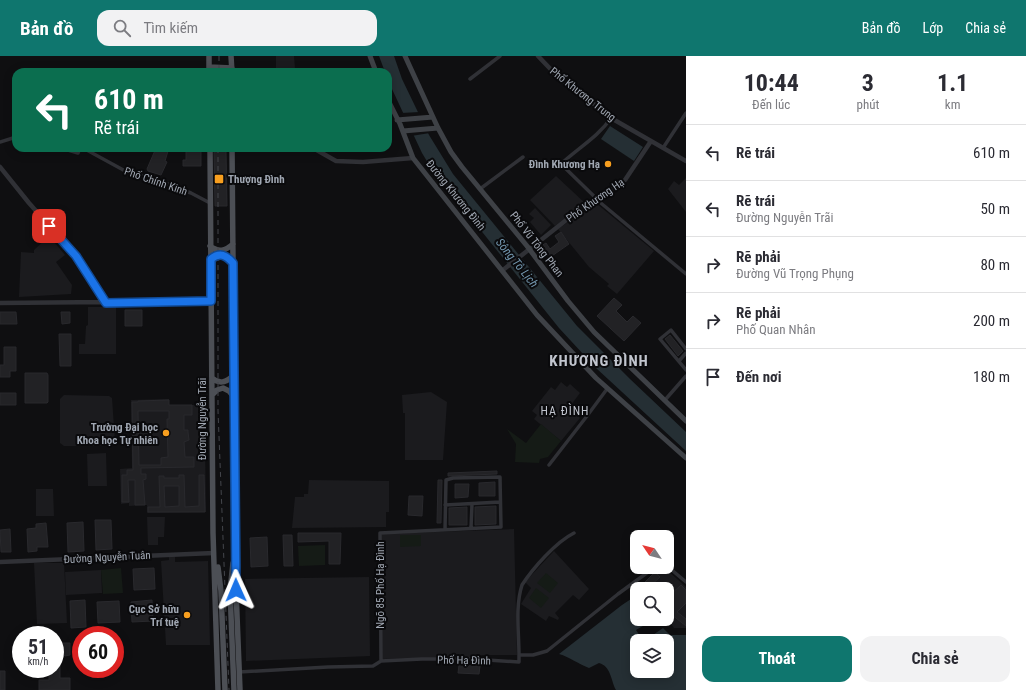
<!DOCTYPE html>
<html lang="vi">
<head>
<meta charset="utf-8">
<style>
	:root { --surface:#fff; --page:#f2f2f3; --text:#2b2b33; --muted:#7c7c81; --line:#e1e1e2; --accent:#0f766e }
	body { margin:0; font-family:"Roboto Condensed",sans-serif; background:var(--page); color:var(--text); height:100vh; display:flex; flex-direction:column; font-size:15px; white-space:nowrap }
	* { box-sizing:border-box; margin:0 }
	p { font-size:13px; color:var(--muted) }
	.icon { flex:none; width:22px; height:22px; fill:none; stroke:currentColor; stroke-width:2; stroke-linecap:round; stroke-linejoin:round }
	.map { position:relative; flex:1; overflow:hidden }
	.side { display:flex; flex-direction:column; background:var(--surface); width:340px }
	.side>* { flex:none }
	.banner { position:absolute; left:12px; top:12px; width:380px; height:84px; border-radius:12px; box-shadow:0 2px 10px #0003; background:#0b6e4f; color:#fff; overflow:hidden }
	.needle { width:26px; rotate:305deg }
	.controls { position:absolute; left:630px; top:474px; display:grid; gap:8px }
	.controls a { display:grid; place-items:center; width:44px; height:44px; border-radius:8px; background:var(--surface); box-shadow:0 2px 10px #0003; font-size:20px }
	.speed { position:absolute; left:12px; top:570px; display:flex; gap:8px; font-size:20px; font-weight:700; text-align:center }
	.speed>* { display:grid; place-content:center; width:52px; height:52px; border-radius:50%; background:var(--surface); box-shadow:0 2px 10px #0003; line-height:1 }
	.speed small { font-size:10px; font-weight:400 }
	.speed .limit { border:6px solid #d22; background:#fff; color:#111 }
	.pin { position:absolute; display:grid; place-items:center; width:34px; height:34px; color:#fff; margin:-17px; border-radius:8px; box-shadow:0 2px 6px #0006 }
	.me { position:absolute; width:44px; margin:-22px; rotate:359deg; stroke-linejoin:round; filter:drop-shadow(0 0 3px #0008) }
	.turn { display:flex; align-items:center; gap:14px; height:84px; padding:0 16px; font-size:18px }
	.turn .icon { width:52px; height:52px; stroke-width:2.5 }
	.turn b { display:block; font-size:28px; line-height:34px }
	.eta { display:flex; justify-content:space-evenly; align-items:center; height:68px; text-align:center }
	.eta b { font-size:24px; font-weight:700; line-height:28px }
	.action { display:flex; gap:8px; margin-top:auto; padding:8px 16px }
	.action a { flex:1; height:46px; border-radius:12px; background:var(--accent); color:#fff; font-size:16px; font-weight:700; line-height:46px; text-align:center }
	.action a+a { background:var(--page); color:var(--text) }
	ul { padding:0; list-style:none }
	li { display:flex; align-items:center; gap:12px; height:56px; padding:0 16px; border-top:1px solid var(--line) }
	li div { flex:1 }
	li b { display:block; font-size:15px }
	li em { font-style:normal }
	header { display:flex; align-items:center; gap:24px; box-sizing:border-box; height:56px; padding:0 20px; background:var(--accent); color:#fff }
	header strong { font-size:19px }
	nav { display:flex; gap:22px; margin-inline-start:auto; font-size:14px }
	.search { width:280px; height:36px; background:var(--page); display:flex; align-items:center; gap:10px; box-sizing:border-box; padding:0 14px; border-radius:12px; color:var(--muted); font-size:15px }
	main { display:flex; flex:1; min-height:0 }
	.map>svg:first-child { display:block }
	.built { fill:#1b1b1e }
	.green { fill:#151b16 }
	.water { fill:#252f34; fill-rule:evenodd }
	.pier { fill:#0f0f11 }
	.building { fill:#222225; stroke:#29292d; fill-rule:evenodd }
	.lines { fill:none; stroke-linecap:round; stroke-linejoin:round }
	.minor { stroke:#303136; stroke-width:3.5 }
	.tertiary { stroke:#303136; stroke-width:4.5 }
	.secondary { stroke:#3e4146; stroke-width:5 }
	.primary { stroke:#4c4f55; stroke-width:5.5 }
	.rail { stroke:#43454b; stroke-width:1; stroke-dasharray:5 4; stroke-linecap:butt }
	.route-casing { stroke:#114b97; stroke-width:10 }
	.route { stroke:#1a73e8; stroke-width:7 }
	.poi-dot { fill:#f89f1f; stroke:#0a0a0c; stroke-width:1.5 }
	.labels { text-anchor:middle; stroke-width:4; stroke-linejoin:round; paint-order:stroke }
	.street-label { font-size:11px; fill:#a0a7b2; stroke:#0a0a0c }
	.poi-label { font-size:11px; font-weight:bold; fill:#a0a7b2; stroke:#0a0a0c; text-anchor:end }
	.water-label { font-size:12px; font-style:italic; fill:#7498b0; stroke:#0a0a0c }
	.neighbourhood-label { font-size:12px; letter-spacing:1px; fill:#c1c5ce; stroke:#0a0a0c }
	.district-label { font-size:15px; font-weight:bold; letter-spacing:1px; fill:#c1c5ce; stroke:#0a0a0c }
</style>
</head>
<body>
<header>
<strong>Bản đồ</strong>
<div class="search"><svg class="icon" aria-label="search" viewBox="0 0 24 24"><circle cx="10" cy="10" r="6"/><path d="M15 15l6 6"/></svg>Tìm kiếm</div>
<nav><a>Bản đồ</a><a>Lớp</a><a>Chia sẻ</a></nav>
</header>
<main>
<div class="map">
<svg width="686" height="634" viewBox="0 0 686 634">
	<rect width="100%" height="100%" fill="#0f0f11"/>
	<!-- built -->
	<path class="built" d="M276 0H294L295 12H276Z
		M556 120 586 148 555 170 530 144Z
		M686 122V156L668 133 674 125 679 129Z
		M594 148H597L654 195 617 238 607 230 609 228 589 211 558 173Z
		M535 152 551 169 541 179 530 166 534 162 529 158Z
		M49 180 65 199 56 206 72 229 71 238 19 241 21 196 34 197V194Z
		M88 251H116V298H79V288H85L86 270 88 269Z
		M561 326 567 331 570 328 580 337 568 353 580 362 561 385 534 363 537 359 532 355 551 331 555 334Z
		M431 336 447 346 443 404H405V357H403L402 339Z
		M64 339 109 340 112 342 115 386 112 390H64L60 387V343Z
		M205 342V373L201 374V386L205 389 206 456 147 457V449L129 450V447L121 448 120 413 132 412 131 344 169 343V349H198V343Z
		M106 397 107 430H88L87 398Z
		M309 424 389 425V456H386V471L292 472 295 441H304V438H308Z
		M36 433H53L54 460H36Z
		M147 461H165L164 481H158V489H148Z
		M514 473 517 599H483L469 601 382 603 381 478Z
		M554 495 589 533 579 544 573 539 555 557 559 562 558 564 549 560 546 565 521 548 531 532 525 526Z
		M169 501H175V506L208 505 210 589H166L161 505 169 504Z
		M34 507H64L67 567 37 568Z
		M101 514 102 537 66 539 65 516Z
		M664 514H667L686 531V572H674L667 563V533H643L641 532 658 515Z
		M369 521 370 600 246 605 245 523Z"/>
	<!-- green -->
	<path class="green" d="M541 368 561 385 548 401 540 403 539 407 515 406 516 388 507 373 526 387Z
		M400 479H421V490L400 491Z
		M325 489V509L299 510 298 490Z
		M121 512 123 537 103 538 101 514Z
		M546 517 558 527 550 537 537 527Z
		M536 532 549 542 541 552 529 542Z"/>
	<!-- water -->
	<path class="water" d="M379 0H394L402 23 429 79 453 118 577 270 630 323 686 376V395L596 312 559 272 431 112 422 97 391 31 388 23V16H385Z
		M610 70 643 91 634 105 601 83Z
		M637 539V563H655L636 574 642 583 653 579 663 572 670 579H686V634H616C611 625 611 610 599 607L589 612C578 608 570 601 559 598L622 549ZM637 585H667V615H637Z"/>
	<!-- pier -->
	<path class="pier" d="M420 56 430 77 411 80 401 57Z"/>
	<!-- building -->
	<path class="building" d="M156 92H169L165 105 167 106 161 119 148 115 147 113Z
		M186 94H201V110H183V104H186Z
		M226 95 227 150H215L214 96Z
		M561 176 569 188 549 202 541 190 546 187 550 193 559 186 555 180Z
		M614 242 622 249 616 255 627 266 633 260 641 267 624 285 597 260Z
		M125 254H142V270H125Z
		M0 256H16L17 268H0Z
		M61 256H70V267L62 268Z
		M59 278H71V310H60Z
		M670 279 683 295 678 300 665 283Z
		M4 291H16V315H10V321H0V309H4Z
		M25 317H47L48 319V346L47 347H25Z
		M0 337H16V349H0Z
		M169 344V349H192V359H184V374H188V376L189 384 184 386 185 401H194V411L141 412V418H146V423L143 424 145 449H135V424H128L129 446H122V419H127V414H133L132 346H138V345ZM138 355H169V363H167L168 401 161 402V409H139Z
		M497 415V418L448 420V417Z
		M179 419H184L185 451 199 450V419H204L205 456H148V451H160L159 420H164V422H179ZM164 430H179V450L165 451Z
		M438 424H442L441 467H437Z
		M495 426V440H479V427Z
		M455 428H469L468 441 455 442Z
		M409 440H423L422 460 408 459Z
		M496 450V468L475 469V451Z
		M467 451V469H449V452Z
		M95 464H111L112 493 96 494Z
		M83 466 84 495 68 496 67 467Z
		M46 467 48 491H37V495L28 496 27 473 36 472V468Z
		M10 473 11 496H1L0 474Z
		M298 477H341L340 508H329V485L298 486Z
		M283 479H292L293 510H284Z
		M267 481 268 510 251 511 250 482Z
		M154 512 155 533 134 534 133 513Z
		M655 516 660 521 649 531 652 533H646L642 529Z
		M681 529 686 534V547L677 556 686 563V570L667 555V542Z
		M85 544 86 571 71 572 70 545Z
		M152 544 153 565 132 566 131 546Z
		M119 545 120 566 98 567 97 546Z
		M55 587H70V599L65 600 60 594V622H70V634H39V624H49V613H55Z
		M459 609 480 610 479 618 458 617Z
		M0 615H5V634H0Z"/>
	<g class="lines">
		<!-- minor -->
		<path class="minor" d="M470 23 500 0
			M611 62C598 81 578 92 561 108L602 148 686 218
			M0 86 13 82 16 83
			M61 92 78 97 80 92H83L127 116 160 125 191 137 210 147
			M663 92 686 57
			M480 133 523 101
			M686 293 671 274 660 283 686 314
			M679 305 686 297
			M665 344 686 320
			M549 409 587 360 607 333
			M445 449 500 446
			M471 472 472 448
			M667 510 686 526
			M519 599C519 576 515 551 522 529 533 512 556 486 574 477
			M381 605 380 477 501 471 500 421 453 422 446 424 445 474
			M239 616 328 611 373 610 381 605 422 603H472L519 606V599H533L547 595 618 538 655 511"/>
		<!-- tertiary -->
		<path class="tertiary" d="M538 0 559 22 582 38 611 62 686 105
			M313 92 336 105 363 106 413 102
			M0 111 29 147 76 200 106 247
			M503 214 565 165 625 124 651 85
			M0 247 211 245
			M0 506 214 497"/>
		<!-- secondary -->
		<path class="secondary" d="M370 0 376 16
			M405 0 438 72 451 96 462 111 527 190 568 245 594 276 686 365
			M388 44 400 68 413 102 537 259 596 322 686 402
			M397 64 433 61
			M403 75 438 72"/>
		<!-- primary -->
		<path class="primary" d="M209 0V16
			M231 0 232 16
			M209 11 232 12
			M210 92 213 477 218 634
			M232 92 236 534 240 634
			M210 190C219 197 225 195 233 188
			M211 203C220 197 226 199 233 207
			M212 322C220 329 227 326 234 319
			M212 339 217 334 223 332 229 335 234 341
			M233 507 230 534 234 634
			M218 511 221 535 225 634"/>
		<!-- rail -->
		<path class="rail" d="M219 0V16
			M218 92V355L229 634"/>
	</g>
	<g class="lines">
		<defs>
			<path id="route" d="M49 170 76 200 106 247 211 245V203C220 196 226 199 233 207L236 534"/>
		</defs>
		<!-- route casing -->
		<use href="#route" class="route-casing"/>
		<!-- route -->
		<use href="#route" class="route"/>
	</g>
	<!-- markers -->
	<g class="poi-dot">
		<circle cx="608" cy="108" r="4"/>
		<rect x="214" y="118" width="10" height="10" rx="2"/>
		<circle cx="166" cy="377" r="4"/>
		<circle cx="187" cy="559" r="4"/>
	</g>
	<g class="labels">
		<!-- street labels -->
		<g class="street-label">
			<text transform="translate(583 38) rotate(38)" y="4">Phố Khương Trung</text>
			<text transform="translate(156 125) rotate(19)" y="4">Phố Chính Kinh</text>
			<text transform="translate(456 139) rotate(51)" y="4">Đường Khương Đình</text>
			<text transform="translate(595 144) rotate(-35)" y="4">Phố Khương Hạ</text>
			<text transform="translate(537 188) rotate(52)" y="4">Phố Vũ Tông Phan</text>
			<text transform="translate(202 363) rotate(-90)" y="4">Đường Nguyễn Trãi</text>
			<text transform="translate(107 501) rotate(-3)" y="4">Đường Nguyễn Tuân</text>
			<text transform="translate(380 529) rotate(-90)" y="4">Ngõ 85 Phố Hạ Đình</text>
			<text transform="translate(464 604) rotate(1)" y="4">Phố Hạ Đình</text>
		</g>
		<!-- poi labels -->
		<g class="poi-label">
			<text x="600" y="112">Đình Khương Hạ</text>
			<text x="228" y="127" text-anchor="start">Thượng Đình</text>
			<text x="158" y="375">Trường Đại học<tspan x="158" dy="13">Khoa học Tự nhiên</tspan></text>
			<text x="179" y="557">Cục Sở hữu<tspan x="179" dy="13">Trí tuệ</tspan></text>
		</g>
		<!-- water labels -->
		<g class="water-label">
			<text transform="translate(517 207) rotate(51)" y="4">Sông Tô Lịch</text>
		</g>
		<!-- neighbourhood labels -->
		<g class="neighbourhood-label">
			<text x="565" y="359">HẠ ĐÌNH</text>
		</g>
		<!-- district labels -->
		<g class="district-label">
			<text x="599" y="310">KHƯƠNG ĐÌNH</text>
		</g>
	</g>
</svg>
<div class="controls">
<a><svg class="needle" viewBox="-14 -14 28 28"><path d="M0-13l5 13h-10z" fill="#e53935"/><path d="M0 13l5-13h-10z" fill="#7c7c81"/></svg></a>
<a><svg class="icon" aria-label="search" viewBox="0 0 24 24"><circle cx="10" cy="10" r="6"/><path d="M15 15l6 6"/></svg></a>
<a><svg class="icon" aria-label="layers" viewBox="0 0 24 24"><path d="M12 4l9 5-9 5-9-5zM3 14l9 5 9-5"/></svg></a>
</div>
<div class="speed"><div>51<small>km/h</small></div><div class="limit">60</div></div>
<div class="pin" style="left:49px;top:170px;background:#d93025"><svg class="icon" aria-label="arrive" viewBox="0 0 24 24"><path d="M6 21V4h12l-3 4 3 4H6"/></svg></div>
<svg class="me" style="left:236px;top:534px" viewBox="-20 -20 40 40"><path d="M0-17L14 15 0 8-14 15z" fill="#1a73e8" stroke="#fff" stroke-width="4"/></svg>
<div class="banner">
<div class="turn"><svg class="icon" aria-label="left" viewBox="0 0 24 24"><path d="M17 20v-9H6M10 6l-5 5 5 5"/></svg><div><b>610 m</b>Rẽ trái</div></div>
</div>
</div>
<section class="side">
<div class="eta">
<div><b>10:44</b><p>Đến lúc</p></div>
<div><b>3</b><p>phút</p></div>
<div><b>1.1</b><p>km</p></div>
</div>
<ul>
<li><svg class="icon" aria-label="left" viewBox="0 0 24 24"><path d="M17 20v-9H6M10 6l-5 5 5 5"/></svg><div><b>Rẽ trái</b></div><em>610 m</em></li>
<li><svg class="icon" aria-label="left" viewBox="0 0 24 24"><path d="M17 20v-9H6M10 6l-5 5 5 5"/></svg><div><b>Rẽ trái</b><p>Đường Nguyễn Trãi</p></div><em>50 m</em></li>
<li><svg class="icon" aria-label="right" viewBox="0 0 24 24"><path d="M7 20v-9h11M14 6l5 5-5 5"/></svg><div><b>Rẽ phải</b><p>Đường Vũ Trọng Phụng</p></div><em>80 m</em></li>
<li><svg class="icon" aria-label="right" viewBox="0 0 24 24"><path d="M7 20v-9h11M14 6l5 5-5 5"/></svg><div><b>Rẽ phải</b><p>Phố Quan Nhân</p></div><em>200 m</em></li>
<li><svg class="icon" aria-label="arrive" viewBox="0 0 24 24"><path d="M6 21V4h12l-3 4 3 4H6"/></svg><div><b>Đến nơi</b></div><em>180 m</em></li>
</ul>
<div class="action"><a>Thoát</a><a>Chia sẻ</a></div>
</section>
</main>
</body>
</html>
